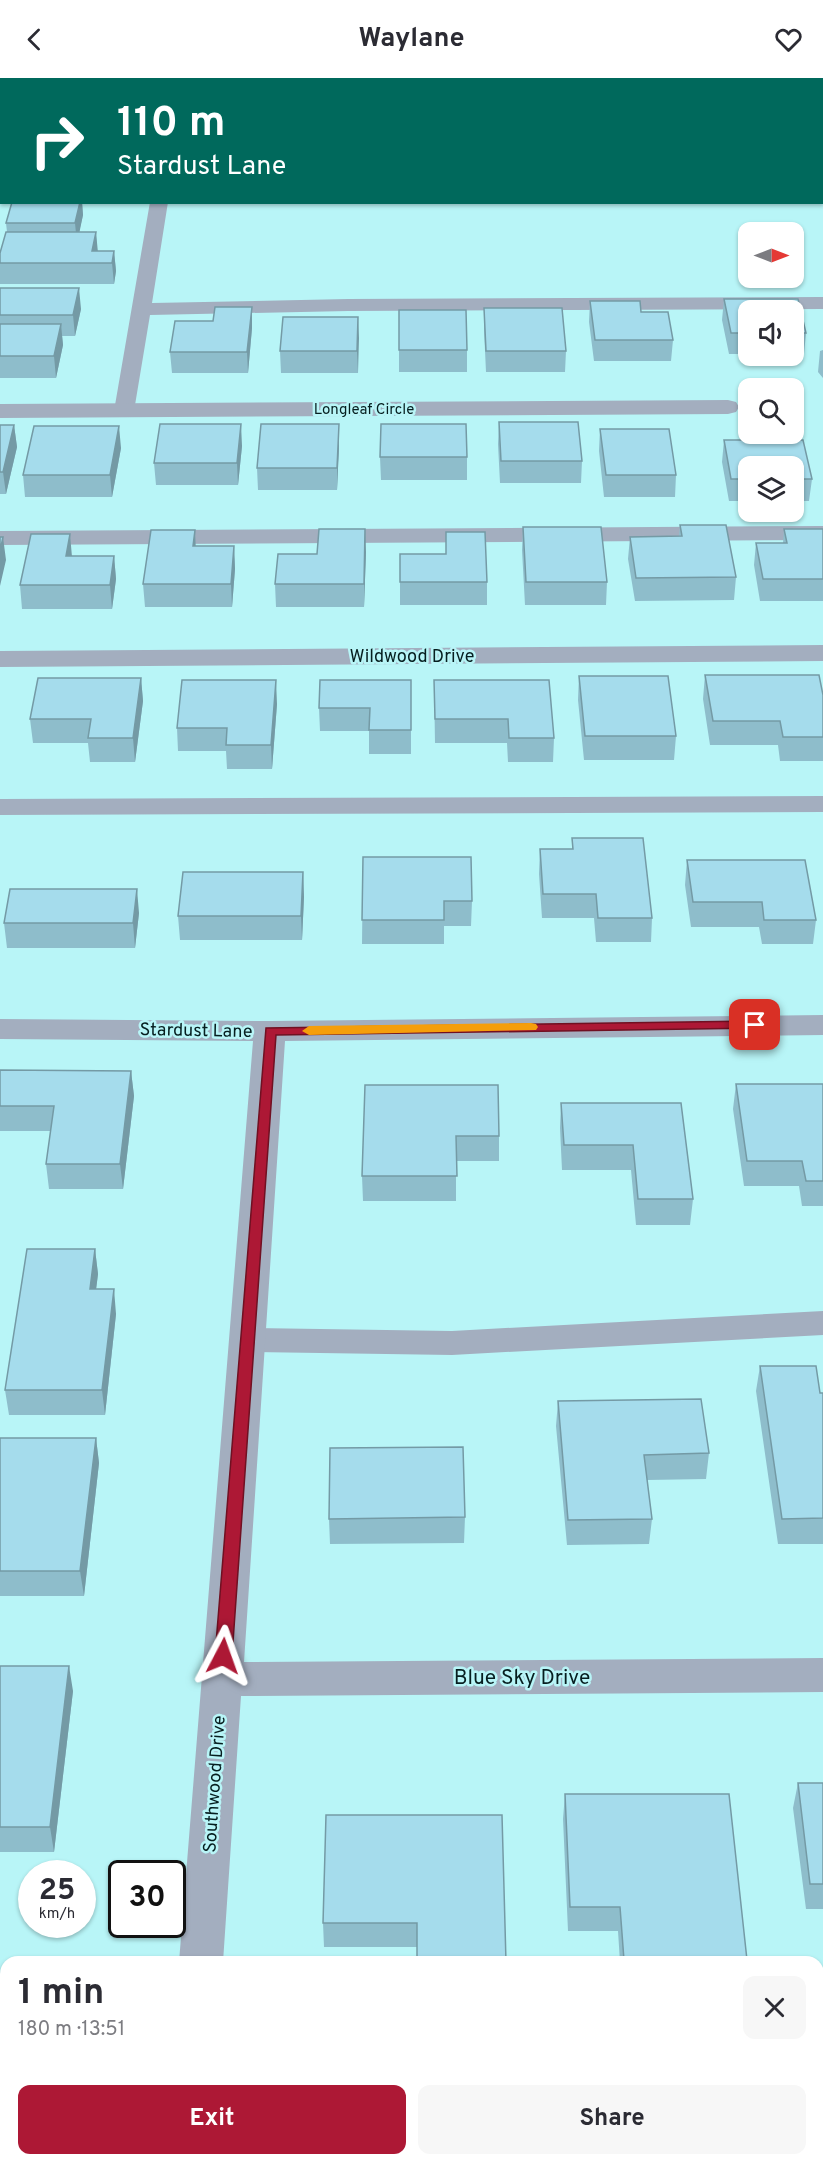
<!DOCTYPE html>
<html lang="en">
<head>
<meta charset="utf-8">
<style>
	:root { --surface:#fff; --page:#f7f7f7; --text:#2b2b33; --muted:#7c7c81; --accent:#ad1835 }
	body { margin:0; font-family:Overpass,sans-serif; background:var(--page); color:var(--text); height:100vh; display:flex; flex-direction:column; font-size:22px; white-space:nowrap }
	* { box-sizing:border-box; margin:0 }
	p { font-size:20px; color:var(--muted) }
	.icon { flex:none; width:33px; height:33px; fill:none; stroke:currentColor; stroke-width:2; stroke-linecap:round; stroke-linejoin:round }
	.map { position:relative; flex:1; overflow:hidden }
	.side { position:absolute; left:0px; top:1878px; width:824px; height:210px; display:flex; flex-direction:column; background:var(--surface); border-radius:18px 18px 0 0; box-shadow:0 2px 4px #0004 }
	.side>* { flex:none }
	.banner { position:absolute; left:0px; top:0px; width:824px; height:126px; box-shadow:0 2px 4px #0004; background:#00695c; color:#fff; overflow:hidden }
	.needle { width:39px; rotate:90deg }
	.controls { position:absolute; left:738px; top:144px; display:grid; gap:12px }
	.controls a { display:grid; place-items:center; width:66px; height:66px; border-radius:12px; background:var(--surface); box-shadow:0 2px 4px #0004; font-size:30px }
	.speed { position:absolute; left:18px; top:1782px; display:flex; gap:12px; font-size:30px; font-weight:700; text-align:center }
	.speed>* { display:grid; place-content:center; width:78px; height:78px; border-radius:50%; background:var(--surface); box-shadow:0 2px 4px #0004; line-height:1 }
	.speed small { font-size:15px; font-weight:400 }
	.speed .limit { border:3px solid #111; border-radius:9px; background:#fff; color:#111 }
	.pin { position:absolute; display:grid; place-items:center; width:51px; height:51px; color:#fff; margin:-26px; border-radius:12px; box-shadow:0 3px 9px #0006 }
	.me { position:absolute; width:66px; margin:-33px; rotate:4deg; stroke-linejoin:round; filter:drop-shadow(0 0 4px #0008) }
	.turn { display:flex; align-items:center; gap:21px; height:126px; padding:0 18px; font-size:27px }
	.turn .icon { width:78px; height:78px; stroke-width:2.5 }
	.turn b { display:block; font-size:42px; line-height:51px }
	.round { display:grid; place-items:center; flex:none; width:63px; height:63px; border-radius:12px; background:var(--page) }
	.headline { display:flex; align-items:center; justify-content:space-between; height:102px; padding:0 18px }
	h1 { font-size:36px; font-weight:700; line-height:45px }
	.button { display:flex; gap:12px; margin-top:auto; padding:12px 18px }
	.button a { flex:1; height:69px; border-radius:12px; background:var(--accent); color:#fff; font-size:24px; font-weight:700; line-height:69px; text-align:center }
	.button a+a { background:var(--page); color:var(--text) }
	header { display:flex; justify-content:space-between; align-items:center; height:78px; padding:0 18px; background:var(--surface); font-size:27px; font-weight:700 }
	.map>svg:first-child { display:block }
	.lines { fill:none; stroke-linecap:round; stroke-linejoin:round }
	.service { fill:#a3aebf; fill-rule:evenodd }
	.minor { fill:#a3aebf; fill-rule:evenodd }
	.wall { fill:#8ebdcb }
	.shaded-wall { fill:#749aa5 }
	.building { fill:#a5dcec; stroke:#749aa5; stroke-width:1.5 }
	.route { fill:#ad1835; stroke:#701022; stroke-width:1.5 }
	.slow { fill:#f59e0b }
	.labels { text-anchor:middle; stroke-width:5; stroke-linejoin:round; paint-order:stroke }
	.far-street-label { font-size:15px; fill:#061e1f; stroke:#b8f5f7 }
	.street-label { font-size:18px; fill:#061e1f; stroke:#b8f5f7 }
	.near-street-label { font-size:21px; fill:#061e1f; stroke:#b8f5f7 }
</style>
</head>
<body>
<header><svg class="icon" aria-label="back" viewBox="0 0 24 24"><path d="M15 5l-7 7 7 7"/></svg>Waylane<svg class="icon" aria-label="heart" viewBox="0 0 24 24"><path d="M12 20l-8-8c-3-5 5-10 8-4 3-6 11-1 8 4z"/></svg></header>
<div class="map">
<svg width="823" height="2088" viewBox="0 0 823 2088">
	<rect width="100%" height="100%" fill="#b8f5f7"/>
	<g class="lines">
		<!-- service -->
		<path class="service" d="M172 0H188V2H172Z
			M150 124H168L152 225 348 221 823 219V231L348 233 150 237 134 333 131 337 124 339 117 337 114 333Z
			M823 448V462L0 467V453Z
			M823 718V734L0 737V721Z
			M823 1233V1257L452 1277 247 1274 235 1270 231 1262 235 1254 247 1250 452 1253Z
			M818 2067H823V2088H751L754 2082H818Z"/>
		<!-- minor -->
		<path class="minor" d="M728 322 736 324 739 329 736 334 728 336 0 340V326Z
			M823 567V583L0 589V573Z
			M823 937V957L285 963 244 1584 823 1580V1614L241 1618 223 1884H179L253 963 0 961V941L270 943Z
			M163 2082H211L210 2088H162Z"/>
	</g>
	<!-- wall -->
	<path class="wall" d="M48 0H115V1L47 2Z
		M12 124H82L83 137 79 154H96L97 173H114L116 193 114 206H0V175L7 154 6 145Z
		M0 210 81 231 75 258H62L63 267 56 300H0Z
		M724 221H798L806 255 804 276H794V232H748V276H729L722 242Z
		M590 223 641 234 673 262 671 283H594L589 244Z
		M252 229V250L248 295H172L170 274 213 243Z
		M484 230 566 273 565 294H486L484 251Z
		M399 232 467 272V294H399Z
		M358 239V295H281L280 273Z
		M823 272V300L818 294 820 273Z
		M499 344 582 383 581 405H500L498 366Z
		M0 347H14L17 369 6 416H0Z
		M600 351 676 397 675 419H604L599 373Z
		M724 362H803L812 401 809 423H794V388H748V423H729L722 384Z
		M242 368 238 407H156L154 385Z
		M339 368 337 412H258L257 390Z
		M121 370 112 419H25L23 397Z
		M380 379H467V402H381Z
		M680 447 736 499 734 522 635 523 628 481 630 459 679 458Z
		M523 449 607 504 606 527H525L522 472Z
		M784 451H823V523H760L754 487 756 465H783Z
		M446 454 487 504V527H400V476H446Z
		M196 468H234L235 491 232 529H145L143 506Z
		M366 474 364 529H276L275 506 317 476Z
		M72 478H114L116 501 112 531H22L20 507Z
		M705 597 823 617V683H780L778 667H710L703 621Z
		M579 598 676 658 674 682H584L578 622Z
		M141 600 143 623 135 684H90L88 665H33L30 641Z
		M411 602V676H369V653H320L319 630Z
		M434 602 554 660 553 684H508L507 665H435Z
		M277 626 272 691H227L226 673H178L177 650Z
		M572 760 652 840 651 864H596L594 840H542L539 796 540 771H572Z
		M363 779 472 823 471 848H444V866H362Z
		M687 782 816 842 813 866H762L759 849H691L685 807Z
		M303 794 304 819 302 862H180L178 838Z
		M139 835 135 870H7L4 845Z
		M0 992 131 993 134 1018 123 1111H49L46 1086 51 1053H0Z
		M736 1006H823V1128H802L799 1108H744L733 1031Z
		M365 1007 499 1058V1083H456V1123H363L362 1098Z
		M561 1025H681L693 1121 690 1147H636L631 1092H562L560 1050Z
		M95 1171 98 1196 96 1211 116 1236 105 1337H9L5 1312Z
		M760 1288 820 1315H823V1466H778L756 1313Z
		M558 1323 709 1375 706 1401 647 1402 652 1441 649 1466 567 1467 556 1348Z
		M0 1360H96L99 1385 84 1518H0Z
		M465 1439 464 1465 330 1466 329 1441Z
		M0 1588 73 1613 54 1774H0Z
		M798 1705H823V1831H806L793 1730Z
		M565 1716 747 1882 746 1884H620L618 1853H568L563 1741Z
		M326 1737 506 1884 417 1869H324L323 1845Z"/>
	<!-- shaded-wall -->
	<path class="shaded-wall" d="M80 124H82L83 137 77 166 75 145Z
		M96 154 98 175 92 173Z
		M114 173 116 193 114 206 112 185Z
		M79 210 81 231 75 258 73 237Z
		M252 229V250L248 295 247 274Z
		M358 239 359 260 358 295 357 273Z
		M61 246 63 267 56 300 54 278Z
		M241 346 242 368 238 407 237 385Z
		M339 346V368L337 412V390Z
		M14 347 17 369 6 416 3 394Z
		M119 348 121 370 112 419 110 397Z
		M365 451 366 474 364 529V506Z
		M195 452 196 475 193 468Z
		M70 456 72 479 66 478Z
		M3 459 6 482 0 508V473Z
		M234 468 235 491 232 529 231 506Z
		M114 478 116 501 112 531 110 507Z
		M141 600 143 623 135 684 133 660Z
		M276 602 277 626 272 691 271 667Z
		M303 794 304 819 302 862 301 838Z
		M137 811 139 835 135 870 133 845Z
		M131 993 134 1018 123 1111 120 1086Z
		M95 1171 98 1196 93 1236 90 1211Z
		M114 1211 116 1236 105 1337 102 1312Z
		M96 1360 99 1385 84 1518 80 1493Z
		M69 1588 73 1613 54 1774 50 1749Z
		M6 2052V2082H10L9 2088H2Z"/>
	<!-- building -->
	<path class="building" d="M48 1H117L47 2Z
		M12 124H80L75 145H6Z
		M6 154H96L92 173H114L112 185H0V175Z
		M0 210H79L73 237H0Z
		M724 221H798L806 255H794V232H748V255H731Z
		M590 223H640L641 234H668L673 262H595Z
		M215 229H252L247 274H170L175 243H213Z
		M484 230H562L566 273H486Z
		M399 232H466L467 272H399Z
		M283 239H358L357 273H280Z
		M0 246H61L54 278H0Z
		M499 344H578L582 383H501Z
		M160 346H241L237 385H154Z
		M261 346H339L337 390H257Z
		M381 346H466L467 379H380Z
		M0 347H14L3 394H0Z
		M34 348H119L110 397H23Z
		M600 351H669L676 397H606Z
		M724 362H803L812 401H794V388H748V401H731Z
		M680 447H726L736 499 636 500 630 459 682 458Z
		M523 449H601L607 504H526Z
		M319 451H365L364 506H275L278 476H317Z
		M784 451H823V501H763L756 465H787Z
		M151 452H195L193 468H234L231 506H143Z
		M446 454H485L487 504H400V476H446Z
		M31 456H70L66 478H114L110 507H20Z
		M0 459H3L0 473Z
		M705 597H819L823 617V659H783L780 643H713Z
		M579 598H668L676 658H585Z
		M38 600H141L133 660H88L91 641H30Z
		M182 602H276L271 667H226L227 650H177Z
		M320 602H411V652H369L370 630H319Z
		M434 602H549L554 660H509L508 641H435Z
		M572 760H643L652 840H598L596 816H543L540 771H573Z
		M363 779H471L472 823H444V842H362Z
		M687 782H805L816 842H764L762 824H693Z
		M183 794H303L301 838H178Z
		M10 811H137L133 845H4Z
		M0 992 131 993 120 1086H46L54 1028H0Z
		M736 1006H823V1103H806L802 1083H747Z
		M365 1007H498L499 1058H456L457 1098H362Z
		M561 1025H681L693 1121H638L633 1067H564Z
		M27 1171H95L90 1211H114L102 1312H5Z
		M760 1288H816L820 1315H823V1440L782 1441Z
		M701 1321 709 1375 644 1377 652 1441 568 1442 558 1323Z
		M0 1360H96L80 1493H0Z
		M463 1369 465 1439 329 1441 330 1370Z
		M0 1588H69L50 1749H0Z
		M798 1705H823V1806H810Z
		M565 1716H729L747 1882H624L620 1829H570Z
		M326 1737H502L506 1884H417V1845H323Z
		M0 1955H6V2052L2 2088H0Z"/>
	<!-- route -->
	<path class="route" d="M755 943 760 944 761 947 760 950 276 957 232 1578 229 1583 223 1585 217 1583 215 1578 266 950Z"/>
	<!-- slow -->
	<path class="slow" d="M531 945 536 946 538 949 536 952 309 957 302 953 309 948Z"/>
	<g class="labels">
		<!-- far-street labels -->
		<g class="far-street-label">
			<text x="364" y="336">Longleaf Circle</text>
		</g>
		<!-- street labels -->
		<g class="street-label">
			<text x="412" y="584">Wildwood Drive</text>
			<text transform="translate(196 952) rotate(1)" y="6">Stardust Lane</text>
			<text transform="translate(214 1706) rotate(-86)" y="6">Southwood Drive</text>
		</g>
		<!-- near-street labels -->
		<g class="near-street-label">
			<text x="522" y="1606">Blue Sky Drive</text>
		</g>
	</g>
</svg>
<div class="controls">
<a><svg class="needle" viewBox="-14 -14 28 28"><path d="M0-13l5 13h-10z" fill="#e53935"/><path d="M0 13l5-13h-10z" fill="#7c7c81"/></svg></a>
<a><svg class="icon" aria-label="sound" viewBox="0 0 24 24"><path d="M4 9h4l5-4v14l-5-4H4zM17 9q2 3 0 6"/></svg></a>
<a><svg class="icon" aria-label="search" viewBox="0 0 24 24"><circle cx="10" cy="10" r="6"/><path d="M15 15l6 6"/></svg></a>
<a><svg class="icon" aria-label="layers" viewBox="0 0 24 24"><path d="M12 4l9 5-9 5-9-5zM3 14l9 5 9-5"/></svg></a>
</div>
<div class="speed"><div>25<small>km/h</small></div><div class="limit">30</div></div>
<div class="pin" style="left:755px;top:947px;background:#d93025"><svg class="icon" aria-label="arrive" viewBox="0 0 24 24"><path d="M6 21V4h12l-3 4 3 4H6"/></svg></div>
<svg class="me" style="left:223px;top:1578px" viewBox="-20 -20 40 40"><path d="M0-17L14 15 0 8-14 15z" fill="#ad1835" stroke="#fff" stroke-width="4"/></svg>
<div class="banner">
<div class="turn"><svg class="icon" aria-label="right" viewBox="0 0 24 24"><path d="M7 20v-9h11M14 6l5 5-5 5"/></svg><div><b>110 m</b>Stardust Lane</div></div>
</div>
<section class="side">
<div class="headline"><div><h1>1 min</h1><p>180 m · 13:51</p></div><a class="round"><svg class="icon" aria-label="close" viewBox="0 0 24 24"><path d="M6 6l12 12M18 6L6 18"/></svg></a></div>
<div class="button"><a>Exit</a><a>Share</a></div>
</section>
</div>
</body>
</html>
